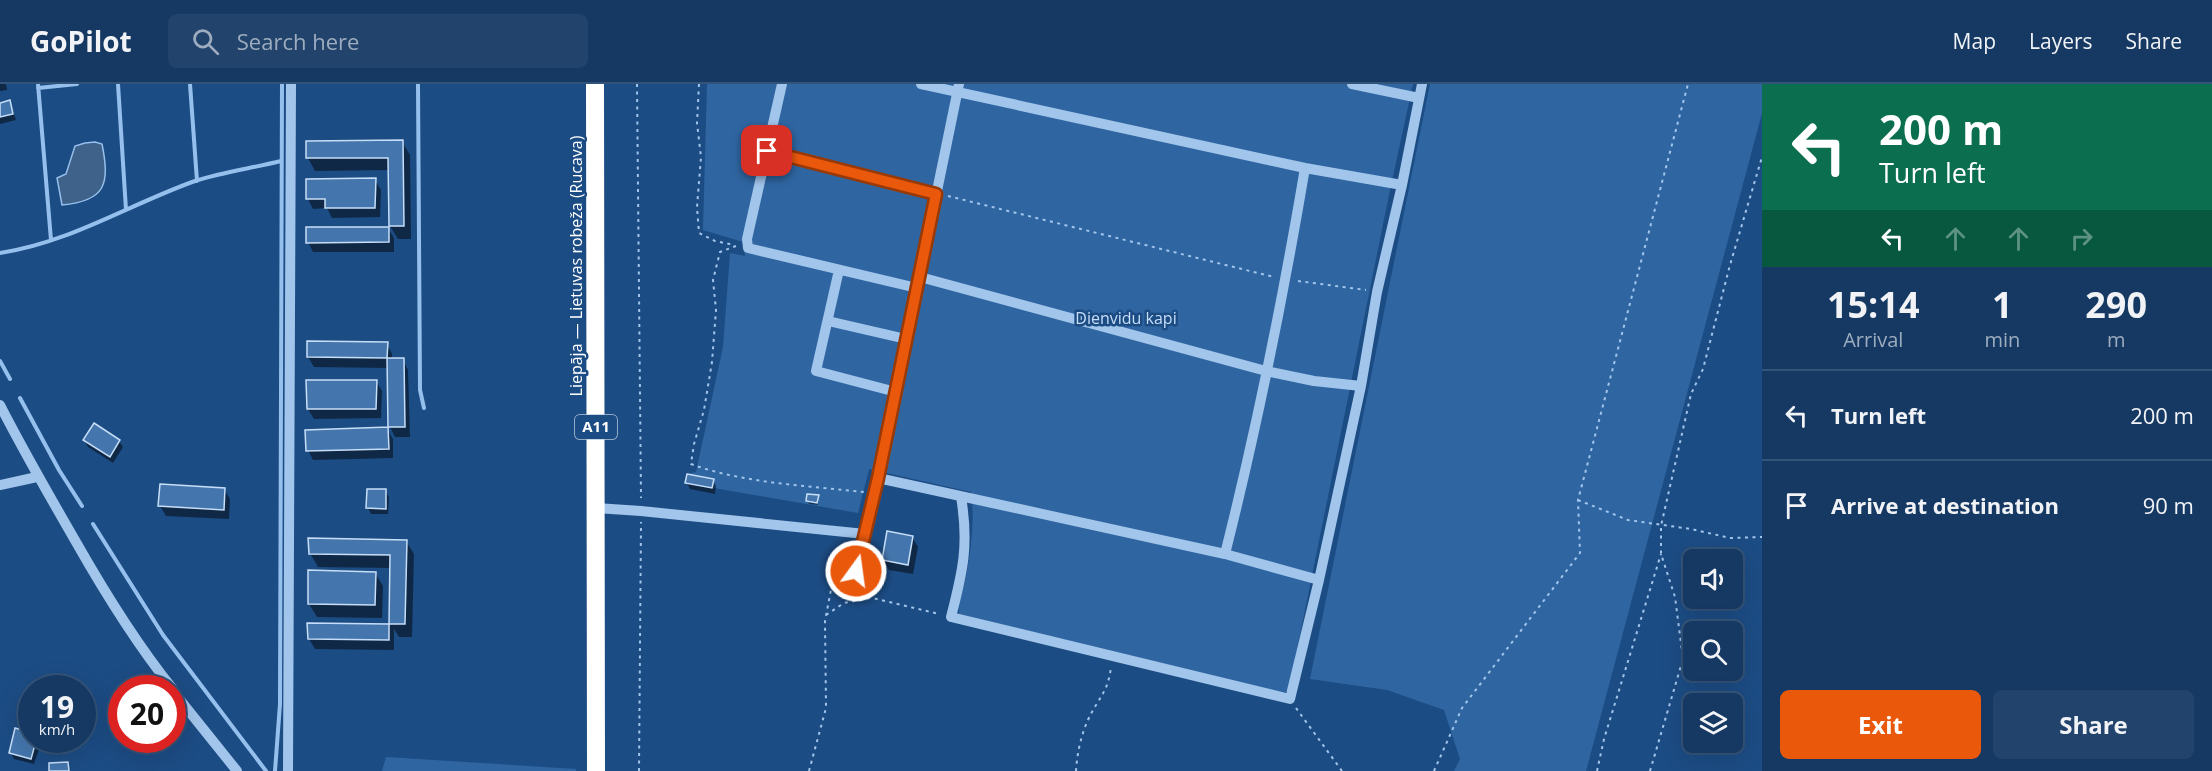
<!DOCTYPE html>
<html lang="en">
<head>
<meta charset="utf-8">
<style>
	:root { --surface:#153963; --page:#22446c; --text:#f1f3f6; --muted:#9dacbe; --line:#345378; --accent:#ea580c }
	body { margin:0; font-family:"Open Sans",sans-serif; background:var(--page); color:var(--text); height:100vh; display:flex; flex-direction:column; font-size:22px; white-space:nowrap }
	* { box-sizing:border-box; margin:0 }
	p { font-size:20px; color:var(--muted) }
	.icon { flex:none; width:33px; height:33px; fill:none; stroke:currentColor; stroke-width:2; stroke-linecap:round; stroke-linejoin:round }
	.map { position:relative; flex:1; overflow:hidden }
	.drawer { display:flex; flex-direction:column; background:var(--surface); width:450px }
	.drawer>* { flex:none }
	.banner { background:#0b6e4f; color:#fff; overflow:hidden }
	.buttons { position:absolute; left:1683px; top:465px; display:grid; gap:12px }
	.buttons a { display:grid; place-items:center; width:60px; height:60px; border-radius:9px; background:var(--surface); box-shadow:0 6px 24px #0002,0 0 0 2px var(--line); font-size:30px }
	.speed { position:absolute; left:18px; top:591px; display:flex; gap:12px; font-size:30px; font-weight:700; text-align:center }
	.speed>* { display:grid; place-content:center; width:78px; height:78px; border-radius:50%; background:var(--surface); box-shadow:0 6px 24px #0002,0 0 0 2px var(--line); line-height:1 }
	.speed small { font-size:15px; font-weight:400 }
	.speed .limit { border:9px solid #d22; background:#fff; color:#111 }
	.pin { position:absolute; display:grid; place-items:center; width:51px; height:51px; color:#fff; margin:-26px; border-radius:12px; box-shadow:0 3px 9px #0006 }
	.me { position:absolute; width:66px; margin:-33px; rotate:14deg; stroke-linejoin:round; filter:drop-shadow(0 0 4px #0008) }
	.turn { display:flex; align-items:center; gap:21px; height:126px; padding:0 18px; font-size:27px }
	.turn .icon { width:78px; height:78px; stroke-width:2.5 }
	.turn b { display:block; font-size:42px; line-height:51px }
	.lanes { display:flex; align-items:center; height:57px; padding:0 18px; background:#0003; justify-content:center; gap:30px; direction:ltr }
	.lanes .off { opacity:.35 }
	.eta { display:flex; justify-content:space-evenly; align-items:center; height:102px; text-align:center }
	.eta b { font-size:36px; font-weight:700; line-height:42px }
	.action { display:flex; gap:12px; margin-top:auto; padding:12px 18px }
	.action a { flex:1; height:69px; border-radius:9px; background:var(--accent); color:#fff; font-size:24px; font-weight:700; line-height:69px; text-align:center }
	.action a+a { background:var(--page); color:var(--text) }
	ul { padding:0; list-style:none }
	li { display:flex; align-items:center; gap:18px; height:90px; padding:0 18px; border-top:2px solid var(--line) }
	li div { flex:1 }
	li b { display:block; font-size:22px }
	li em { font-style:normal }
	header { display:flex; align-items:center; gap:36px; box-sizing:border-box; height:84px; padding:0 30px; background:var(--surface); border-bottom:2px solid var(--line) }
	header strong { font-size:28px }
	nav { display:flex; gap:33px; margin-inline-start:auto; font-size:21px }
	.search { width:420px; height:54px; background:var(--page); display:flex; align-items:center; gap:15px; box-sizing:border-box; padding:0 21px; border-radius:9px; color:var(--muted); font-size:22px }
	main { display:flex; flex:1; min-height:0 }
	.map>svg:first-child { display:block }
	.green { fill:#2f66a2 }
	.water { fill:#3e628a; stroke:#95c0ed; stroke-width:1.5 }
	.shadow { fill:#0007 }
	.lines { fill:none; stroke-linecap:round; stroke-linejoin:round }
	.stream { stroke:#95c0ed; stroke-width:4 }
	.building { fill:#4476ad; stroke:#c7def8; stroke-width:1.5 }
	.path { stroke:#a2c5eb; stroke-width:2; stroke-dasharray:3 4.5; stroke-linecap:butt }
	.minor { stroke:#a2c5eb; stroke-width:10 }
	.highway { stroke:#fff; stroke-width:18 }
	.route-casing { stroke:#983908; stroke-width:15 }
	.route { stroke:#ea580c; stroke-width:10 }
	.labels { text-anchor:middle; stroke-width:5; stroke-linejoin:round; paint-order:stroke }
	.shield { fill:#1c4c84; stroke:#bbc9da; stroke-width:1.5 }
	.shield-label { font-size:15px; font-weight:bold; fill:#fff }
	.street-label { font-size:16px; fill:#fff; stroke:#1c4c84 }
	.park-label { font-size:16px; fill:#c7def8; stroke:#1c4c84 }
</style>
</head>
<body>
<header>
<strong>GoPilot</strong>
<div class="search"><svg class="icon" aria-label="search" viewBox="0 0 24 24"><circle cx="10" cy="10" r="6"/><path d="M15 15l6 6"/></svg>Search here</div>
<nav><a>Map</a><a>Layers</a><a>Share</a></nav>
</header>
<main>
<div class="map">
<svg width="1762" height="687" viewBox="0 0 1762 687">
	<rect width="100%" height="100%" fill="#1c4c84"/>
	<!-- green -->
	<path class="green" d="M707 0H1413L1390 106 1289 605 1284 609 959 530C959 518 962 509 965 497 971 468 975 437 971 408L869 385 858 429 685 399 687 390 696 388 723 263 730 169 745 172 743 158 703 146Z
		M1430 0H1762V29L1586 687H1454L1460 675 1444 626 1387 606 1310 595Z
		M386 673 576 685V687H382Z"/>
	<!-- water -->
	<path class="water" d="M95 58 102 60C110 100 106 117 62 121L57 94 66 90 75 62 85 59Z"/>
	<!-- shadow -->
	<path class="shadow" d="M0 0H6L7 6 0 7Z
		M10 18 16 36 0 40V21Z
		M402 58 410 71 411 155H398L390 142V86L315 87 308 74Z
		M375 96 381 106 380 133 332 134 327 124 313 125 308 115Z
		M388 144 394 154V168H313L308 158Z
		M387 260 392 270V276H403L408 286 410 353H395L390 343 389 284 314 283 308 273Z
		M307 297H376L382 307 381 334 314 335 308 325Z
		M387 345 393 355V374L313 376 308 366Z
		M84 356 119 357 123 363 113 379 88 363Z
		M713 396 716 402 715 410 690 405 687 399Z
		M224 405 230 415 229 435 166 432 160 422Z
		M385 407 389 413 388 430H371L368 424Z
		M818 413V421L809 420 808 417Z
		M912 453 918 463 913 490 889 486 883 476Z
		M406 457 414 470 412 553H399L394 545V566L315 565 309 555V540L391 541 392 484 318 483 310 469Z
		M375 489 383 502 382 534 317 533 309 520Z
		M29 649 32 658 35 659 39 665 34 680 14 675 11 669Z
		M48 656H64L61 671 50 670 47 663Z"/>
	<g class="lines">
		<!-- stream -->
		<path class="stream" d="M38 0 51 156
			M118 0 126 126
			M190 0 197 97
			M418 0 420 306 424 324
			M38 4 77 0
			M0 169C69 159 130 120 195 97 223 88 253 84 281 77
			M0 277 10 295
			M20 314 59 386 82 422
			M93 440 163 551 266 687
			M275 687 280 620 282 0"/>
	</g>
	<!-- building -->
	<path class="building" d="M10 16 13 30 0 33V19Z
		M403 56 404 142H389L388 74H306V57Z
		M376 94 375 124H325V115H306V95Z
		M306 143H389V158L306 159Z
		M307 257 388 258 387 274 307 273Z
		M387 274H404L405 343H388Z
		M306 296H377L376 325H307Z
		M94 339 120 356 110 373 83 356Z
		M388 343 389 365 306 367 305 346Z
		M687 390 714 395 712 404 685 399Z
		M160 400 225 404 224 426 158 422Z
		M367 405H386V425L366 424Z
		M807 410 819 411 817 419 806 417Z
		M887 447 913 452 908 481 882 476Z
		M308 454 407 456 405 540H389L390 471 309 470Z
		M308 486 376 488 375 521 308 520Z
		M307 539 389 540V556L308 555Z
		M15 644 30 648 29 656 36 657 31 675 9 669Z
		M46 656H60L58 666 45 664Z
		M68 678 69 687H49V679Z"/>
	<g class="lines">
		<!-- path -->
		<path class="path" d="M637 0 641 414
			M699 0 697 39 701 73 697 123 699 149 715 157 734 161
			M948 112 1274 193
			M736 162 720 168 713 196 716 226 712 278 704 326 694 360 691 380C742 399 809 402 864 408
			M1298 197 1366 206
			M1578 416 1628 436 1691 445 1730 454 1762 453
			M831 504 939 530
			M826 531 844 519 870 514
			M1296 624 1342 687
			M639 687 641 438
			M809 687 826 624 825 537 833 495
			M1076 687C1077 670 1081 651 1088 636 1098 614 1108 609 1111 583
			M1434 687 1462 624 1580 469 1578 416 1688 0
			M1597 687 1604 655 1661 470
			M1650 687 1683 575 1675 513 1661 470V442L1691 310 1703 285 1730 181 1762 73"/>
		<!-- minor -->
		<path class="minor" d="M782 0 747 155 748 164 917 204
			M921 0 1305 84 1402 101
			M1352 0 1419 14
			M767 67 936 109
			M839 186 816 287 896 308
			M920 193 1266 287 1314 297 1361 302
			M828 237 906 255
			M0 321C24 368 50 413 76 458 105 509 135 558 172 604
			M878 394 1225 470 1319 496
			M0 401 37 393
			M961 413C969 460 963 487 951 533L1290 615 1319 496 1361 302 1377 208 1402 101 1422 0
			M596 424 641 427 865 450
			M1225 470C1257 343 1283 214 1305 84
			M834 485 856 487 878 394 959 0
			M172 606 237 687
			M288 687 291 0"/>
		<!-- highway -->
		<path class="highway" d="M595 0 596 687"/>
	</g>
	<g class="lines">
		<defs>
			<path id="route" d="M767 67 936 110 878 394 856 487"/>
		</defs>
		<!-- route casing -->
		<use href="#route" class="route-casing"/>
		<!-- route -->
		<use href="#route" class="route"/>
	</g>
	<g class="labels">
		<!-- shield labels -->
		<rect class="shield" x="575" y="331" width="42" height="24" rx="4.5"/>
		<g class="shield-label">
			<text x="596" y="348">A11</text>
		</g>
		<!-- street labels -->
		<g class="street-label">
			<text transform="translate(576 182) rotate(-90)" y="6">Liepāja — Lietuvas robeža (Rucava)</text>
		</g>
		<!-- park labels -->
		<g class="park-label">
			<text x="1126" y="240">Dienvidu kapi</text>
		</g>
	</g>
</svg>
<div class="buttons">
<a><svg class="icon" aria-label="sound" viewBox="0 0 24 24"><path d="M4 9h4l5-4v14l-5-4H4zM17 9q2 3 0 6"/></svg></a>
<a><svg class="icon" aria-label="search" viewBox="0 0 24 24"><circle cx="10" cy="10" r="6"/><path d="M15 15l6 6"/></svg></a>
<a><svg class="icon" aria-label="layers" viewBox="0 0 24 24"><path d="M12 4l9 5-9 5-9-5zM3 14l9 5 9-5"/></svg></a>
</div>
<div class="speed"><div>19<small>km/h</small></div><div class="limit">20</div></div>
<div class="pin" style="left:767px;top:67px;background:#d93025"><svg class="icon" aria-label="arrive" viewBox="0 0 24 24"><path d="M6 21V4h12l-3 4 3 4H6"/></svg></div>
<svg class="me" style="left:856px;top:487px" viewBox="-20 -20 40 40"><circle r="17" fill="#ea580c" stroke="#fff" stroke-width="3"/><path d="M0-11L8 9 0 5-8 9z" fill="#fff"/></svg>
</div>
<section class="drawer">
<div class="banner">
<div class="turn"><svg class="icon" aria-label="left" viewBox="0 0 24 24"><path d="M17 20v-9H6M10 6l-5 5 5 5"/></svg><div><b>200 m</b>Turn left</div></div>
<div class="lanes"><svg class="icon" aria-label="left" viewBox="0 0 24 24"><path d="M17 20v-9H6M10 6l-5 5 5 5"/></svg><svg class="icon off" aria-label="ahead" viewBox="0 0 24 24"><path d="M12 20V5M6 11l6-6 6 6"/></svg><svg class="icon off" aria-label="ahead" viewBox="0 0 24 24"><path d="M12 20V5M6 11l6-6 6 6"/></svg><svg class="icon off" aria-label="right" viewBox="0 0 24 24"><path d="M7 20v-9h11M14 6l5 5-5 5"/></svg></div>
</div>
<div class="eta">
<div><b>15:14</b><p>Arrival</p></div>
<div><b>1</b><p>min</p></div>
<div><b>290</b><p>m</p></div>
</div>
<ul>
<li><svg class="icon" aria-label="left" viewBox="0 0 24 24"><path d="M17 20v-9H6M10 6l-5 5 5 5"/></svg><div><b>Turn left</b></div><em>200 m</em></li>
<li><svg class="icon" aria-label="arrive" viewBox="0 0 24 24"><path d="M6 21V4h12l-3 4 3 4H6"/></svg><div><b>Arrive at destination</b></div><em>90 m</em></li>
</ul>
<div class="action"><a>Exit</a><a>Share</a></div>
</section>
</main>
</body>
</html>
